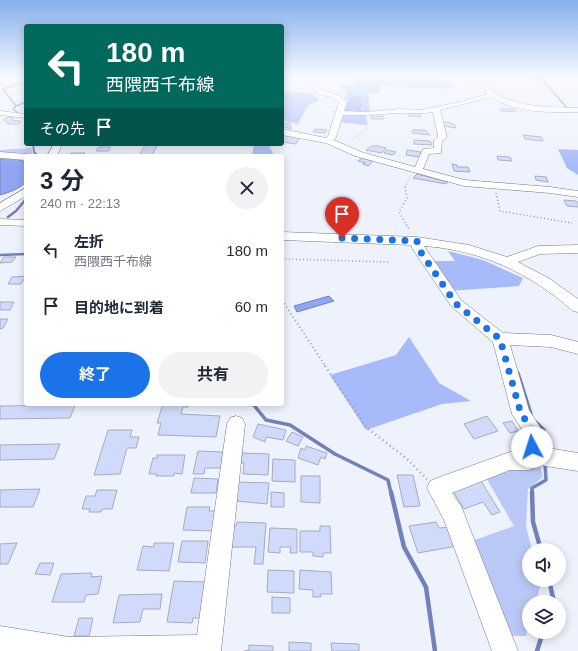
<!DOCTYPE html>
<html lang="ja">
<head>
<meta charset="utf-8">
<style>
	:root { --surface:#fff; --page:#f2f2f3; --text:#1f2937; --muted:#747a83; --accent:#1a73e8 }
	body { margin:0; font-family:Arial,"Noto Sans JP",sans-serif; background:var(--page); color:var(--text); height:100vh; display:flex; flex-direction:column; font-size:15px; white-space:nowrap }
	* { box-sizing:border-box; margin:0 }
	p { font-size:13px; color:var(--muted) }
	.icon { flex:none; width:22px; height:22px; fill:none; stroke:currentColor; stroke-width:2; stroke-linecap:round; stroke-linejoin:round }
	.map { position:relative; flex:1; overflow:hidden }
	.drawer { position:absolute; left:24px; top:154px; width:260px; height:252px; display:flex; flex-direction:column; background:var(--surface); border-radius:4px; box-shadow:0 2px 10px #0003 }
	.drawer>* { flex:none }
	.top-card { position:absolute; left:24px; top:24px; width:260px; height:122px; border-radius:4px; box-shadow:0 2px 10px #0003; background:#00695c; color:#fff; overflow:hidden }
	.fabs { position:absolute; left:522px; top:543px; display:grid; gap:8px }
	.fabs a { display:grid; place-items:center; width:44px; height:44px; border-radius:50%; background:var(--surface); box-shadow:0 2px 10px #0003; font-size:20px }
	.pin { position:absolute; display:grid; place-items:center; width:34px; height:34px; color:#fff; margin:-41px -17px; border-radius:50% 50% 50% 0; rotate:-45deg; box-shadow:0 0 4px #0007 }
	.pin .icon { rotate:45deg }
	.me { position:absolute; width:44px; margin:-22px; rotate:355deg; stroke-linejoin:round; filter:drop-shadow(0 0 3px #0008) }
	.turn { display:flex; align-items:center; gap:14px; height:84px; padding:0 16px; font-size:18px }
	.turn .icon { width:52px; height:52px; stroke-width:2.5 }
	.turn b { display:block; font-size:28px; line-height:34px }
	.then { display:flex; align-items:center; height:38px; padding:0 16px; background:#0003; gap:8px; font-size:15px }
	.round { display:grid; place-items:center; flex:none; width:42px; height:42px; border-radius:21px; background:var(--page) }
	.headline { display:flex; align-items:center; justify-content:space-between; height:68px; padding:0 16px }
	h1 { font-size:24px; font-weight:700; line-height:30px }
	.cta { display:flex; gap:8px; margin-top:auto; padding:8px 16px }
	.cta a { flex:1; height:46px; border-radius:24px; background:var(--accent); color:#fff; font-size:16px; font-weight:700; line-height:46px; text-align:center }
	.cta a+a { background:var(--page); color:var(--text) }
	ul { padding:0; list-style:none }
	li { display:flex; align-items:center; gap:12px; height:56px; padding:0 16px }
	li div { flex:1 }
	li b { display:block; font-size:15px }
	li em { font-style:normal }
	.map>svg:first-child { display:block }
	.green { fill:#bac8f5 }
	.forest { fill:#a7baf9 }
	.water { fill:#90a6f3; stroke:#7181b9 }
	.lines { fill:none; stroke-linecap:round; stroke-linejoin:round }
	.stream-far4 { stroke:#7181b9; stroke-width:1.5 }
	.stream-far3 { stroke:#7181b9; stroke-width:2 }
	.stream-far2 { stroke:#7181b9; stroke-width:2.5 }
	.stream-far1 { stroke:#7181b9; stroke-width:3.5 }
	.stream { stroke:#7181b9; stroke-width:4.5 }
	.building { fill:#d0dbfb; stroke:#a6acbd }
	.minor-casing { stroke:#747989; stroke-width:1 }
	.path-far3 { stroke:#989ba4; stroke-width:1; stroke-dasharray:0.5 1.5; stroke-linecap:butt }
	.path-far2 { stroke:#989ba4; stroke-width:1.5; stroke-dasharray:1 2.5; stroke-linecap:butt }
	.path-far1 { stroke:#989ba4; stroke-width:2; stroke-dasharray:1 3; stroke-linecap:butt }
	.path { stroke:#989ba4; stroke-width:2.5; stroke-dasharray:1 3.5; stroke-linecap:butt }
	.minor { fill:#fff; fill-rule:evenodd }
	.route { stroke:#1a73e8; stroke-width:7; stroke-dasharray:0 12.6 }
</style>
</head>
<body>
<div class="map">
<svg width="578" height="651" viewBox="0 0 578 651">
	<rect width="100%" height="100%" fill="#eef2fd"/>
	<!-- green -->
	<path class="green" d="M31 148 33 155 0 154V150Z
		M539 460 543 477 528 489 526 527 532 550H529V580H540L541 583 536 602H529V626L526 636H505L469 542 514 526 485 476Z"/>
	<!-- forest -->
	<path class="forest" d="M352 76H439L441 79 456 83 453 87 443 89 379 86V93H368L370 113C359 110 354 102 344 99L347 91 339 86 353 85 354 80Z
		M282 92 313 93 319 100 308 105 298 124 282 120Z
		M342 114 366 116 367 125 339 122Z
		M254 144 269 145 274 156H252Z
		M558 149 578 150V175L567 168Z
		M448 251 483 260 523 278 519 286 448 291 427 261H455Z
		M409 337 439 383 471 401 442 404 366 430 330 375 396 355Z"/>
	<!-- water -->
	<path class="water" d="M355 97 361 98 358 101 361 105 359 109 366 113 343 112 345 105Z
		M13 158 26 162V182C19 189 10 192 0 195V159Z
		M329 296 334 301 297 312 294 306Z"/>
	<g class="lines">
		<!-- stream-far4 -->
		<path class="stream-far4" d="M487 76 542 79 567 108H569
			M16 106 3 89 26 82
			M19 114 13 109 16 106 26 102"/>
		<!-- stream-far3 -->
		<path class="stream-far3" d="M33 144 34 152 38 156"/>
		<!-- stream-far2 -->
		<path class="stream-far2" d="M8 217 16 211 26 199
			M0 255 26 254"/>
		<!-- stream-far1 -->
		<path class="stream-far1" d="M518 373 531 414
			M253 404 266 420 290 425 335 454 388 480 391 493
			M536 422 544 430V451
			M532 493V488L546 480 545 463"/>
		<!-- stream -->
		<path class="stream" d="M391 492 404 547 426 587 435 651
			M532 492 533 522 541 550
			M549 580 554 602
			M537 651 543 632"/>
	</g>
	<!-- building -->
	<path class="building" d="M500 109H514L516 112 502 111Z
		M409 113H420L421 117 409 116Z
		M370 116H383L384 119H372Z
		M8 117H15L11 120 20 121 21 122 19 124H7L9 123 3 120Z
		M446 122 454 124 456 128 443 126 442 123Z
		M282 123H290L291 129 282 126Z
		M315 129 327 130 325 133 313 132Z
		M412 130H425L430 135 413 133Z
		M282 135 300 136 296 144 282 142Z
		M523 135 541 137 543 141 525 139Z
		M414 140 430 141 432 145 414 144Z
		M146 144H158L152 155H139Z
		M372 146H378L386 148 382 153 366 150Z
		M99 147H111L108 151H96Z
		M387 150 396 152 393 155 384 153Z
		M407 150 421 152 420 157 406 155Z
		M71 153H85L81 156H69Z
		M497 156 510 157 512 161 498 160Z
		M362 158 373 161 368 166 363 164 365 163 358 161Z
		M452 164 457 165V167H468L470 172 454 171Z
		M417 174 448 182 446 184 413 178Z
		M535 176 546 177 548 182 536 180Z
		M564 200 576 201 578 203V207L567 206Z
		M4 257H16L12 262 0 263Z
		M26 276 21 284H8L12 277Z
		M0 302H14L10 310H0Z
		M0 319H8L3 328 0 329Z
		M163 404H189L188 407H183L181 414 220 416 216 437 158 435 161 423H157Z
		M75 405 70 418 0 419V406Z
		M487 416 498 431 474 439 464 424Z
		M512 421 518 431 510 433 503 423Z
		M258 424 286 430 283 440 266 437 265 442 253 437Z
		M108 430H132L130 437H139L136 448H127L120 474 94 475Z
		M292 432 303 437 298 446 286 441Z
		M60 444 54 459 0 460V445Z
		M306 446 327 453 325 459 321 457 318 465 298 458 301 448 305 450Z
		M198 451 223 452 221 468H205L204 474H193Z
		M242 453 269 454 268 475 243 474 244 463H241Z
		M157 455H185L182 474 174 473V476H156L157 474H149L153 458H157Z
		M273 459 295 460V482L272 481Z
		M397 475H413L420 506 404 507Z
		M301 476H320V503L301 502Z
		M194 478 218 479 216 493H191Z
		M481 481 500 512 492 515 483 502 464 509 453 491Z
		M238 482 269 483 267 504 236 501Z
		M40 489 33 507H0V490Z
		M97 490H117L112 509H102L101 512H89L90 509H82L86 496H95Z
		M271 492 284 493V507H271Z
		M187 507H210L209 511H216L213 531 183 530Z
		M237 522 266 523 263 564H254L256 547H229L231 525 236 526Z
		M436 522 439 528 450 527 457 546 418 553 409 526Z
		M320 526H330L331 553H323V557L313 556V552H300V531H320Z
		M270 528 297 529V553H290L291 547H280V553L268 552Z
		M182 541H208L205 563 178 562Z
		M17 543 8 564H0V544Z
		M154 543H174L169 571 137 570 143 546 154 547Z
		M40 563H54L50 575 35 574Z
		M268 570 294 571V593L267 592Z
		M300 570 331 572 332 594H320L321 597H313V590L299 589Z
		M92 573 91 577 102 576 98 594 86 595 84 602H52L61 574Z
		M174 581 205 582 200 618H193L192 623 167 622Z
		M162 594 160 609H143L140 622 113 623 119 595Z
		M272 597 290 598V613H272Z
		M79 618H93L89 636H74Z
		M289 642 311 643V651H289Z
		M331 643 359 644V651H332Z
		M249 645 273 646V651H244L249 650Z"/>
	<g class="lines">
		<defs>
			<path id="minor" d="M310 76H316L318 87C327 94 340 93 347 102L344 111 367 112 400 109 421 110 460 102 488 94 485 92 487 90 480 85 451 77 450 76C465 76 481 80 493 89V92C519 108 548 107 578 108V112C550 112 517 114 492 97L440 110 447 137 442 141 441 153 429 154 423 169 465 180 550 187 578 191V197L550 193 464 186 355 156 326 143 282 135V129L326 138 328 136 339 102C324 90 314 103 310 76ZM433 112 438 136 434 140V148L423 149 415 167 361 152 334 140 336 137 343 115C362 116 380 114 399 113 410 113 421 114 433 112Z
				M0 111 26 114V118L0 115Z
				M54 144H62L57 156H47Z
				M0 152 26 154 30 156H26V160L0 158Z
				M26 188V196L0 211V203Z
				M0 219 26 220V226L0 225Z
				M282 232 417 237 469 245 507 257 538 246 578 245V253L540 254 518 262 550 279 578 299V312L573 311C530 273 481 250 424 246L461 300 503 333 551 335 578 342V354L551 347 510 345 529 410 540 427 542 447 578 453V471L539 465 529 470H510L452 493 461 506 518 651H492L444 520 427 488 430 481 437 478 510 452H524L522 447V429L512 414 493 342 451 306 412 248 411 245 282 240Z
				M236 416 242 418 245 424 221 651H0V626L69 637 197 635 227 424 230 418Z"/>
		</defs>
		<!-- minor casing -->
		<use href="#minor" class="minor-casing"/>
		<!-- path-far3 -->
		<path class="path-far3" d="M447 78 441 80 451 99
			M351 141C359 133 370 132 367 119
			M405 188 411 175"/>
		<!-- path-far2 -->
		<path class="path-far2" d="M405 187 407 198 399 212 410 231
			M496 193 500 211 572 223
			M282 259 389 262"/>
		<!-- path-far1 -->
		<path class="path-far1" d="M282 300 326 367"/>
		<!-- path -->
		<path class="path" d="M325 366 366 427 407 459 427 479"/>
		<!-- minor -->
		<use href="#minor" class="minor"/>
	</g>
	<!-- sky -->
	<linearGradient id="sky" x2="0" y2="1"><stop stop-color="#85aeec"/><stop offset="0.46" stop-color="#f7f9fe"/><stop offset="1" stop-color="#f7f9fe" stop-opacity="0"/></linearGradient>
	<rect width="578" height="167" fill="url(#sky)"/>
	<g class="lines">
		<!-- route -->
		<path class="route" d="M342 238 417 241 418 248 456 304 500 339 521 414 531 427 532 447"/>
	</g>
</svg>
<div class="fabs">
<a><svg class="icon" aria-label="sound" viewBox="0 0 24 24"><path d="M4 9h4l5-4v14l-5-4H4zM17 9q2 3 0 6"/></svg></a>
<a><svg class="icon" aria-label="layers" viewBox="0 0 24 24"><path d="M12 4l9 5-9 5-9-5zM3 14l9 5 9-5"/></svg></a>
</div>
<div class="pin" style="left:342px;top:238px;background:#d93025"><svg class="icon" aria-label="arrive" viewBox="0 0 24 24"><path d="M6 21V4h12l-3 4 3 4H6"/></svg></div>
<svg class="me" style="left:532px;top:447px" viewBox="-20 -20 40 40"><circle r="19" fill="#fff"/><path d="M0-13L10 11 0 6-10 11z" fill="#1a73e8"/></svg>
<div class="top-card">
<div class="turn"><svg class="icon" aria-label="left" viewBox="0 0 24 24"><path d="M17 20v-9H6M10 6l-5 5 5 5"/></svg><div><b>180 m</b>西隈西千布線</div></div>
<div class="then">その先<svg class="icon" aria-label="arrive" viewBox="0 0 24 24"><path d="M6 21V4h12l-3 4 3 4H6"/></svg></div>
</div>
<section class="drawer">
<div class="headline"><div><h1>3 分</h1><p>240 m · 22:13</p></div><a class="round"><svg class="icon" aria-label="close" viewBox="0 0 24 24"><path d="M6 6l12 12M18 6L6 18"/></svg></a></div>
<ul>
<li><svg class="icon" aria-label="left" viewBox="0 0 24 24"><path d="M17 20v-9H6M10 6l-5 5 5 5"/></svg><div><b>左折</b><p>西隈西千布線</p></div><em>180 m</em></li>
<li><svg class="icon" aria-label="arrive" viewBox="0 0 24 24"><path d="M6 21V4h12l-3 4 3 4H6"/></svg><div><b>目的地に到着</b></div><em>60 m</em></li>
</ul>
<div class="cta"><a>終了</a><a>共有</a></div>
</section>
</div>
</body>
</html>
